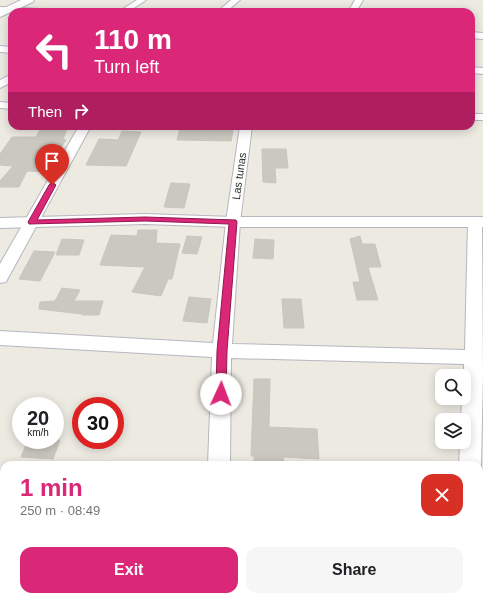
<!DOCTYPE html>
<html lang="en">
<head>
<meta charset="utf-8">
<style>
	:root { --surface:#fff; --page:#f6f6f6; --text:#202124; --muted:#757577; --accent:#db2777 }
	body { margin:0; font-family:Arial,sans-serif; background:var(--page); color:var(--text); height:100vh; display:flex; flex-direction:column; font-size:15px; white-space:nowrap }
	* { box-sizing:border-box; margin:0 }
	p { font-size:13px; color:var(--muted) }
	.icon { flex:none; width:22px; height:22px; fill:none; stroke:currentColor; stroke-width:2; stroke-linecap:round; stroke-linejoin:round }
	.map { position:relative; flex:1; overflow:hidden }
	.side { position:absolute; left:0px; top:461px; width:483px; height:140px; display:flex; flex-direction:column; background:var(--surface); border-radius:12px 12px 0 0; box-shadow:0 2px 10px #0003 }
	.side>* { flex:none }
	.top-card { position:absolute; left:8px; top:8px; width:467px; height:122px; border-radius:12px; box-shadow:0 2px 10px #0003; background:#db2777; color:#fff; overflow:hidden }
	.controls { position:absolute; left:435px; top:369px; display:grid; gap:8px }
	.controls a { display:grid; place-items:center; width:36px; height:36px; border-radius:8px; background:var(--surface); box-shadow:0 2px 10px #0003; font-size:20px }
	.speed { position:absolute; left:12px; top:397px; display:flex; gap:8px; font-size:20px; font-weight:700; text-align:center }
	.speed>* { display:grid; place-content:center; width:52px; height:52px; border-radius:50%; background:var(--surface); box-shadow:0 2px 10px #0003; line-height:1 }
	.speed small { font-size:10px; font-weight:400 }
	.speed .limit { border:6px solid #d22; background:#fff; color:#111 }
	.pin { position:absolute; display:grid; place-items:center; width:34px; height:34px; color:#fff; margin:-41px -17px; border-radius:50% 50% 50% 0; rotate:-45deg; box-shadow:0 0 4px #0007 }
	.pin .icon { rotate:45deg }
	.me { position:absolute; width:44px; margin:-22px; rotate:2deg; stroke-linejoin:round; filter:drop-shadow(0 0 3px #0008) }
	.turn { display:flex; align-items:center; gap:14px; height:84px; padding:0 20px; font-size:18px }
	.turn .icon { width:52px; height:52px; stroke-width:2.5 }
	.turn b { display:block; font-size:28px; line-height:34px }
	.then { display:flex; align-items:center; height:38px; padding:0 20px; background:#0003; gap:8px; font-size:15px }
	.round { display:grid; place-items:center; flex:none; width:42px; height:42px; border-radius:12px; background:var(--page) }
	.headline { display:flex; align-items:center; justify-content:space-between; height:68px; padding:0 20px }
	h1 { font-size:24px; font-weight:700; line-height:30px; color:var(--accent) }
	.action { display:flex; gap:8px; margin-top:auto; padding:8px 20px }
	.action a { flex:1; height:46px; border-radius:12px; background:var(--accent); color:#fff; font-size:16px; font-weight:700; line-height:46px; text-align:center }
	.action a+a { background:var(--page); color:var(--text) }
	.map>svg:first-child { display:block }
	.building { fill:#cac8c0; stroke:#c9c6bc }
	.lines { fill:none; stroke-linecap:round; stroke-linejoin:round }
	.minor-casing { stroke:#b6b6c0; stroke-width:2 }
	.tertiary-casing { stroke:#b6b6c0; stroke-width:2 }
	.secondary-casing { stroke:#b6b6c0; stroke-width:2 }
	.minor { fill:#fff; fill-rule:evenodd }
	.tertiary { fill:#fff; fill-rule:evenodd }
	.secondary { fill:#fff; fill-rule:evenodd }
	.route { fill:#db2777; stroke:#8e194d }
	.labels { text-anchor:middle; stroke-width:4; stroke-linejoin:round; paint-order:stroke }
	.street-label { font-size:11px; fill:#2e2e2e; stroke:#fff }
</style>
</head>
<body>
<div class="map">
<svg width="483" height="601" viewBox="0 0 483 601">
	<rect width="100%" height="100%" fill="#edeae2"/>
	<!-- building -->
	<path class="building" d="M194 126H234L231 141 177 140 180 128 193 129Z
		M40 129H67L63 139 66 140 53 159 58 160 49 172 27 171 19 187H0V181L13 166 0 165V154L12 137H36Z
		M122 131 141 132 126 166 86 165 99 139 118 140Z
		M262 149H286L288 168H275L276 183 263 182Z
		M171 183 190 184 184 208 164 207Z
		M138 230H157L156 243 180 244 172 279H168L161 296 132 292 145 267 100 265 111 235 137 236Z
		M187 236 202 237 197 254 182 253Z
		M360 236 362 244H375L381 267H368L378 300H357L353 282H360L350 239Z
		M62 239 84 240 79 255H56Z
		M255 239 274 240 273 259 253 258Z
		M34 251 55 252 40 281 19 279Z
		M62 288 80 290 74 301H103L99 315H82V314L39 309 40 302 55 301Z
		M189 297 211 299 207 323 183 321Z
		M282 299H301L304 328H284Z
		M254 379H270L269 427 317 429 319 459 283 457 284 465H254V456H251Z
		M28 440H60L53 459 21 457Z"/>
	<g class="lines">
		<defs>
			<path id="minor" d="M137 0H146L128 12H118Z
				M231 0H240L226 12H217Z
				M355 0H363L356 12H348Z
				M0 7 62 10 66 12 0 11Z
				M471 32 483 33V39L471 38Z
				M0 46 12 47V53L0 52Z
				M471 67 483 68V74L471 73Z
				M12 74V82L0 88V80Z
				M0 102 12 103V109L0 108Z
				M471 114H483V120H471Z
				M79 126H91L8 278 6 282 0 283V264Z
				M240 126H252L240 222 232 344 465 350 468 222 470 219 475 218 480 219 482 222 483 375 481 465 479 469V465H459L460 442H464V420H461L462 398H464V364L231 358 230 465H208L212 357 0 345V331L213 343 226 222Z
				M0 549H4V575H0Z
				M200 597H226L225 601H199Z
				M426 597H479V601H428Z"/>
			<path id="tertiary" d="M145 214 233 217H483V227H233L145 224 0 228V218Z"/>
			<path id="secondary" d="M21 0H34L33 2 0 17V10Z"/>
		</defs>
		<!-- minor casing -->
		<use href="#minor" class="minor-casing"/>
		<!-- tertiary casing -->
		<use href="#tertiary" class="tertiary-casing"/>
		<!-- secondary casing -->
		<use href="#secondary" class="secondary-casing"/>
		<!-- minor -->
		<use href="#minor" class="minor"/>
		<!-- tertiary -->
		<use href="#tertiary" class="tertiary"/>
		<!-- secondary -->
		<use href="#secondary" class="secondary"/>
	</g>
	<!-- route -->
	<path class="route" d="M52 182 56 185 37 220 145 217 236 220 237 222 227 351 226 394 225 397 221 398 217 397 216 394 217 351 229 224 145 221 29 224 28 222 49 185Z"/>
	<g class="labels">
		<!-- street labels -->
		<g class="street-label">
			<text transform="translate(239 176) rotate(-82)" y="4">Las tunas</text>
		</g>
	</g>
</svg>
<div class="controls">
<a><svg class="icon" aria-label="search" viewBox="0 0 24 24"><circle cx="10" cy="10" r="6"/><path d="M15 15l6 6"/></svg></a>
<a><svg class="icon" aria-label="layers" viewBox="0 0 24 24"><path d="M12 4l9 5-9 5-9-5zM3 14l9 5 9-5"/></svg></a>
</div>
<div class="speed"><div>20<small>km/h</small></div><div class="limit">30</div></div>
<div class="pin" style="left:52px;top:185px;background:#d93025"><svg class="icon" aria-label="arrive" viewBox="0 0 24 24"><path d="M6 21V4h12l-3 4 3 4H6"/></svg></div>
<svg class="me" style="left:221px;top:394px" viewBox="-20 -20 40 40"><circle r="19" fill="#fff"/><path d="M0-13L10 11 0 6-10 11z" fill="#db2777"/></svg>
<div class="top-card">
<div class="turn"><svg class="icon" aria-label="left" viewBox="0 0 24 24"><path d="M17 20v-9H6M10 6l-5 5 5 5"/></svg><div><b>110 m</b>Turn left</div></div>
<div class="then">Then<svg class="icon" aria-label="right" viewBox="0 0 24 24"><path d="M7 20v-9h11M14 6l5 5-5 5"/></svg></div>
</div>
<section class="side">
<div class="headline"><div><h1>1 min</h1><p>250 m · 08:49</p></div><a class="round" style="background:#d93025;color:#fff"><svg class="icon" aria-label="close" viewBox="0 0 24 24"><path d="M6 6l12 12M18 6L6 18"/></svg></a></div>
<div class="action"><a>Exit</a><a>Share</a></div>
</section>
</div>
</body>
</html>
